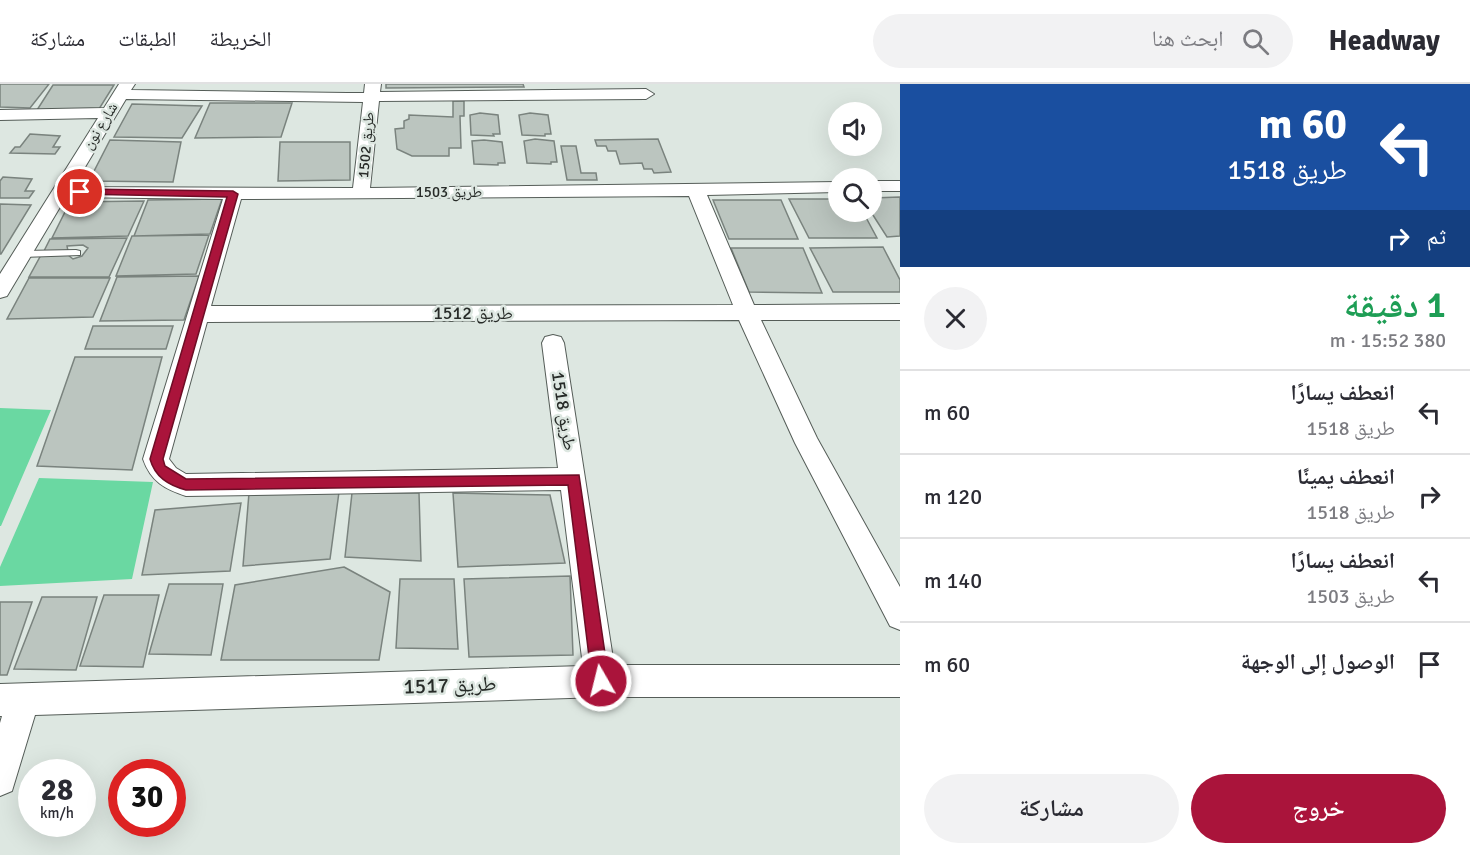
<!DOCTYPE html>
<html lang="ar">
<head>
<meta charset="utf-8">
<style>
	:root { --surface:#fff; --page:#f2f2f3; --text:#2b2b33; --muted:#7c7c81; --line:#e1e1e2; --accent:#aa143b }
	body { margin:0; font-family:Signika,"Noto Naskh Arabic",sans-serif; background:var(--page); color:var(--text); direction:rtl; height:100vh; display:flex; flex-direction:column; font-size:22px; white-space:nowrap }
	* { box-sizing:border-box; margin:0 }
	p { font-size:20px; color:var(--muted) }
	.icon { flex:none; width:33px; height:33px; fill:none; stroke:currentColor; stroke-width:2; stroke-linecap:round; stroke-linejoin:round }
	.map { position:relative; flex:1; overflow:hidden; direction:ltr }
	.side { display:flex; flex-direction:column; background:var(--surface); width:570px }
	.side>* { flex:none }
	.hud { background:#1a4fa0; color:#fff; overflow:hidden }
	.controls { position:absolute; left:828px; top:18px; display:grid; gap:12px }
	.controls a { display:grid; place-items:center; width:54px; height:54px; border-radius:50%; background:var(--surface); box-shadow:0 6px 24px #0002; font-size:30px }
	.speed { position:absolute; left:18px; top:675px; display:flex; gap:12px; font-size:30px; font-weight:700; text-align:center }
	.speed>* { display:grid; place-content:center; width:78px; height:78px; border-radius:50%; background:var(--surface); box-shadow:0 6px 24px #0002; line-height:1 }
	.speed small { font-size:15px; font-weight:400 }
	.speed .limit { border:9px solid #d22; background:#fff; color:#111 }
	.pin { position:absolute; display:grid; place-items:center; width:51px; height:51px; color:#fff; margin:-26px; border:3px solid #fff; border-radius:50%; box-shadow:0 2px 6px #0007 }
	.me { position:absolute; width:66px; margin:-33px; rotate:352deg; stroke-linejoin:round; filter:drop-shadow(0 0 4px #0008) }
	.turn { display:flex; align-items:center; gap:21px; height:126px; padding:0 24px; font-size:27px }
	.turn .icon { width:78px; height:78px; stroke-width:2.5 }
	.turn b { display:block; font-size:42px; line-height:51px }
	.then { display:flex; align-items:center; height:57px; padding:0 24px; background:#0003; gap:12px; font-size:22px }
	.round { display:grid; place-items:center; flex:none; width:63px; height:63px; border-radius:32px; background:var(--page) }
	.head { display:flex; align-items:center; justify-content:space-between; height:102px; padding:0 24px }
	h1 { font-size:36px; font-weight:600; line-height:45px; color:#1e9e55 }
	.action { display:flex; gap:12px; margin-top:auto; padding:12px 24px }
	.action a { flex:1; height:69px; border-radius:36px; background:var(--accent); color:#fff; font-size:24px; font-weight:600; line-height:69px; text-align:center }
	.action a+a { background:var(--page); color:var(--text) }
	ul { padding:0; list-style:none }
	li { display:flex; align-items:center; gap:18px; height:84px; padding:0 24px; border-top:2px solid var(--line) }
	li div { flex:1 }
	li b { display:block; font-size:22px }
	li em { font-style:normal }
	header { display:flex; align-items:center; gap:36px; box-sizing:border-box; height:84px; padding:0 30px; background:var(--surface); border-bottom:2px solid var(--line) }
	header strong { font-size:28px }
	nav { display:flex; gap:33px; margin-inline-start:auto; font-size:21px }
	.search { width:420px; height:54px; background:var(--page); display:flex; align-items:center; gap:15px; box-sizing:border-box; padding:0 21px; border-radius:33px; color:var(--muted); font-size:22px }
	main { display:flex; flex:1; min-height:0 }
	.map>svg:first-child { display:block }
	.green { fill:#6ad8a2 }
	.building { fill:#bbc5bf; stroke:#7a837e; stroke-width:1.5 }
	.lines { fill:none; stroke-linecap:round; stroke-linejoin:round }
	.service-casing { stroke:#555d58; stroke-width:2 }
	.minor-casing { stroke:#555d58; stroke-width:2 }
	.service { fill:#fff; fill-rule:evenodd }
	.minor { fill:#fff; fill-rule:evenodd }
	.route { fill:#aa143b; stroke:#6e0d26; stroke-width:1.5 }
	.labels { text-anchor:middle; stroke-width:5; stroke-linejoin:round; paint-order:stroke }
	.far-street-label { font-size:15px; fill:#272b28; stroke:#dde7e1 }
	.street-label { font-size:18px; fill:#272b28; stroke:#dde7e1 }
	.near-street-label { font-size:21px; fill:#272b28; stroke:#dde7e1 }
</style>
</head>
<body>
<header>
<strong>Headway</strong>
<div class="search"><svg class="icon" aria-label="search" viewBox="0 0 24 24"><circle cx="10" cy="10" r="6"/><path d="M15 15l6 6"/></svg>ابحث هنا</div>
<nav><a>الخريطة</a><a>الطبقات</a><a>مشاركة</a></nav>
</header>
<main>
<section class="side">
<div class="hud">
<div class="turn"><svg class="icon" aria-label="left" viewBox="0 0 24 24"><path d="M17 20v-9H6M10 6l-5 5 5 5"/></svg><div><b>60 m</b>طريق 1518</div></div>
<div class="then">ثم<svg class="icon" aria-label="right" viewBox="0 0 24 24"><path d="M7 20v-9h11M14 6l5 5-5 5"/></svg></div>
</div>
<div class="head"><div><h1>1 دقيقة</h1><p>380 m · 15:52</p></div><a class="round"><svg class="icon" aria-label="close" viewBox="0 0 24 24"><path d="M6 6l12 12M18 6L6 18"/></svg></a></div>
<ul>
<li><svg class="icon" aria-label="left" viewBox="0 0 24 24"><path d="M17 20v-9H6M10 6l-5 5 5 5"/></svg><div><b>انعطف يسارًا</b><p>طريق 1518</p></div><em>60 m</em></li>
<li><svg class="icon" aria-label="right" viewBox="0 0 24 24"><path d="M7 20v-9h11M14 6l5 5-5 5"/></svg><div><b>انعطف يمينًا</b><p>طريق 1518</p></div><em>120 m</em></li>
<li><svg class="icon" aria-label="left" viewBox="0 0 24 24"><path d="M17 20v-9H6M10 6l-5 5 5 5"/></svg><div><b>انعطف يسارًا</b><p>طريق 1503</p></div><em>140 m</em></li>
<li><svg class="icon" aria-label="arrive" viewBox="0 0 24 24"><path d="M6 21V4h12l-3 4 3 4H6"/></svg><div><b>الوصول إلى الوجهة</b></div><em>60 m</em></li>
</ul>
<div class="action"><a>خروج</a><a>مشاركة</a></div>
</section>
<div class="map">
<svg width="900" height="771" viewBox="0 0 900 771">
	<rect width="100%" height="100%" fill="#dde7e1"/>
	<!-- green -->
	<path class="green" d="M0 324 51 326 1 442H0Z
		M39 394 153 398 132 495 0 502V483Z"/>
	<!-- building -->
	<path class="building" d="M0 0H49L30 24 0 23Z
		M386 0H523L524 3 386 4Z
		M53 1H114L99 25 37 26Z
		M453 17H464V32H460L461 64H449V72H412L397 65 395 45 404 44V37L409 35V31L453 33Z
		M210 19H292L281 53 195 54Z
		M132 20 202 22 182 54 114 53Z
		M480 29 498 31 500 50H493L494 52 471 51 470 31Z
		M530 29 548 31 551 50H545V52L522 51 519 31Z
		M30 50 60 52 53 63H60L55 70 10 69 15 63H20Z
		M535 55 554 57 557 78H551V80L527 79 524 57Z
		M658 55 671 88 654 89 652 85H644L642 79 620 80 616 67H608L606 62H597L595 56Z
		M110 56 181 58 173 98 89 97Z
		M484 56 502 58 505 79H498V81L474 80 472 57Z
		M280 58H350V96L278 97Z
		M561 62H576L581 89H596L597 96H567Z
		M3 93 32 95 25 107H34L29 114H0V97Z
		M900 113V152L887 153 871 128 872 114Z
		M222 115 210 150 134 152 148 116Z
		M789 115H838V128H863L877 154H809Z
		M713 116H781L798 155H729Z
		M144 117 128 152 52 154 70 118Z
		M0 120 31 121 1 170H0Z
		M209 151 196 190 116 192 132 152Z
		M127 154 109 193H29L41 171H68L73 175 82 172 88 164 83 161 67 162 68 167H44L50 155Z
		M883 163 900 196V208H833L810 164Z
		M731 164H803L822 209 749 208Z
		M199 192 184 236 100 237 117 193Z
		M29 194H110L93 233 7 235Z
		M93 242H173L166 265H85Z
		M75 273H162L132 386 37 382Z
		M339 408 330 475 243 482 249 409Z
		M352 409H419L421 477 345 473Z
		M453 409 550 411 565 479 458 483Z
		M241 419 230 487 142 491 155 426Z
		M344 483 390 508 379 576H221L235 501Z
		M570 492 573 571 469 573 464 495Z
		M400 495H454L458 565 396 564Z
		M169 500H223L211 571 149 570Z
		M104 511H159L143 583 80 582Z
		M42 513H97L76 586 14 585Z
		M0 518H32L7 591H0Z"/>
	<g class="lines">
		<defs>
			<path id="service" d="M76 166 80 167V171L22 173 17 170 22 167Z"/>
			<path id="minor" d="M119 0H135L131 6 347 9H364L365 0H381L380 8 646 5 654 10 646 15 379 17 370 104 838 98V108L707 111 754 221 900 220V236H761L817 354 900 503V546L890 542 795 359 739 236 207 238 169 375 176 384 186 390 558 384 542 259 545 253 553 251 561 253 564 259 614 581H900V613H601L35 631 12 707 0 712V639L2 632H0V600L583 582 561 406 186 412C165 405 151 398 143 375L223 115 66 113 7 212 0 214V190L98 34 0 36V26L104 24ZM126 15 363 18 353 104 73 103ZM689 112 733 221 211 222 241 115Z
				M872 97H900V107H872Z"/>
		</defs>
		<!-- service casing -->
		<use href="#service" class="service-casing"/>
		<!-- minor casing -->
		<use href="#minor" class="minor-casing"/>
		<!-- service -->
		<use href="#service" class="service"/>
		<!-- minor -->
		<use href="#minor" class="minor"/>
	</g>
	<!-- route -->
	<path class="route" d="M80 105 233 107 238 110 163 375 165 382 186 395 579 391 609 597 607 602 601 605 595 602 592 597 568 401 186 406C168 401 155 393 150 375L227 113 77 110 76 108Z"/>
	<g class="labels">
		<!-- far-street labels -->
		<g class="far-street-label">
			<text transform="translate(100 42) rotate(-58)" y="5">شارع نون</text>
			<text transform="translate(366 61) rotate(-85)" y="5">طريق 1502</text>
			<text x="449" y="113">طريق 1503</text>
		</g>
		<!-- street labels -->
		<g class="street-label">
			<text x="473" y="235">طريق 1512</text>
			<text transform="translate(564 327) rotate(81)" y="6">طريق 1518</text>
		</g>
		<!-- near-street labels -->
		<g class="near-street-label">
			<text transform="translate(450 601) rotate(-2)" y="7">طريق 1517</text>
		</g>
	</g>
</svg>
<div class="controls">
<a><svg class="icon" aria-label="sound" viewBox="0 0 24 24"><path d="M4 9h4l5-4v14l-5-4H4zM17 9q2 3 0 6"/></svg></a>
<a><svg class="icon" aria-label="search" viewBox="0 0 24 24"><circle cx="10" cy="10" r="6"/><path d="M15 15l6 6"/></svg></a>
</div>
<div class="speed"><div>28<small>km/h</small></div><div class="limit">30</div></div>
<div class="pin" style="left:80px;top:108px;background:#d93025"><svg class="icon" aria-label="arrive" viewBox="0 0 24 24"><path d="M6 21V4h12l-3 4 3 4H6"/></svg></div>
<svg class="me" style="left:601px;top:597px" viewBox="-20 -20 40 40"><circle r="17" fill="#aa143b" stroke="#fff" stroke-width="3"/><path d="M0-11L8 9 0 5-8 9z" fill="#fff"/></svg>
</div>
</main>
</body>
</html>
